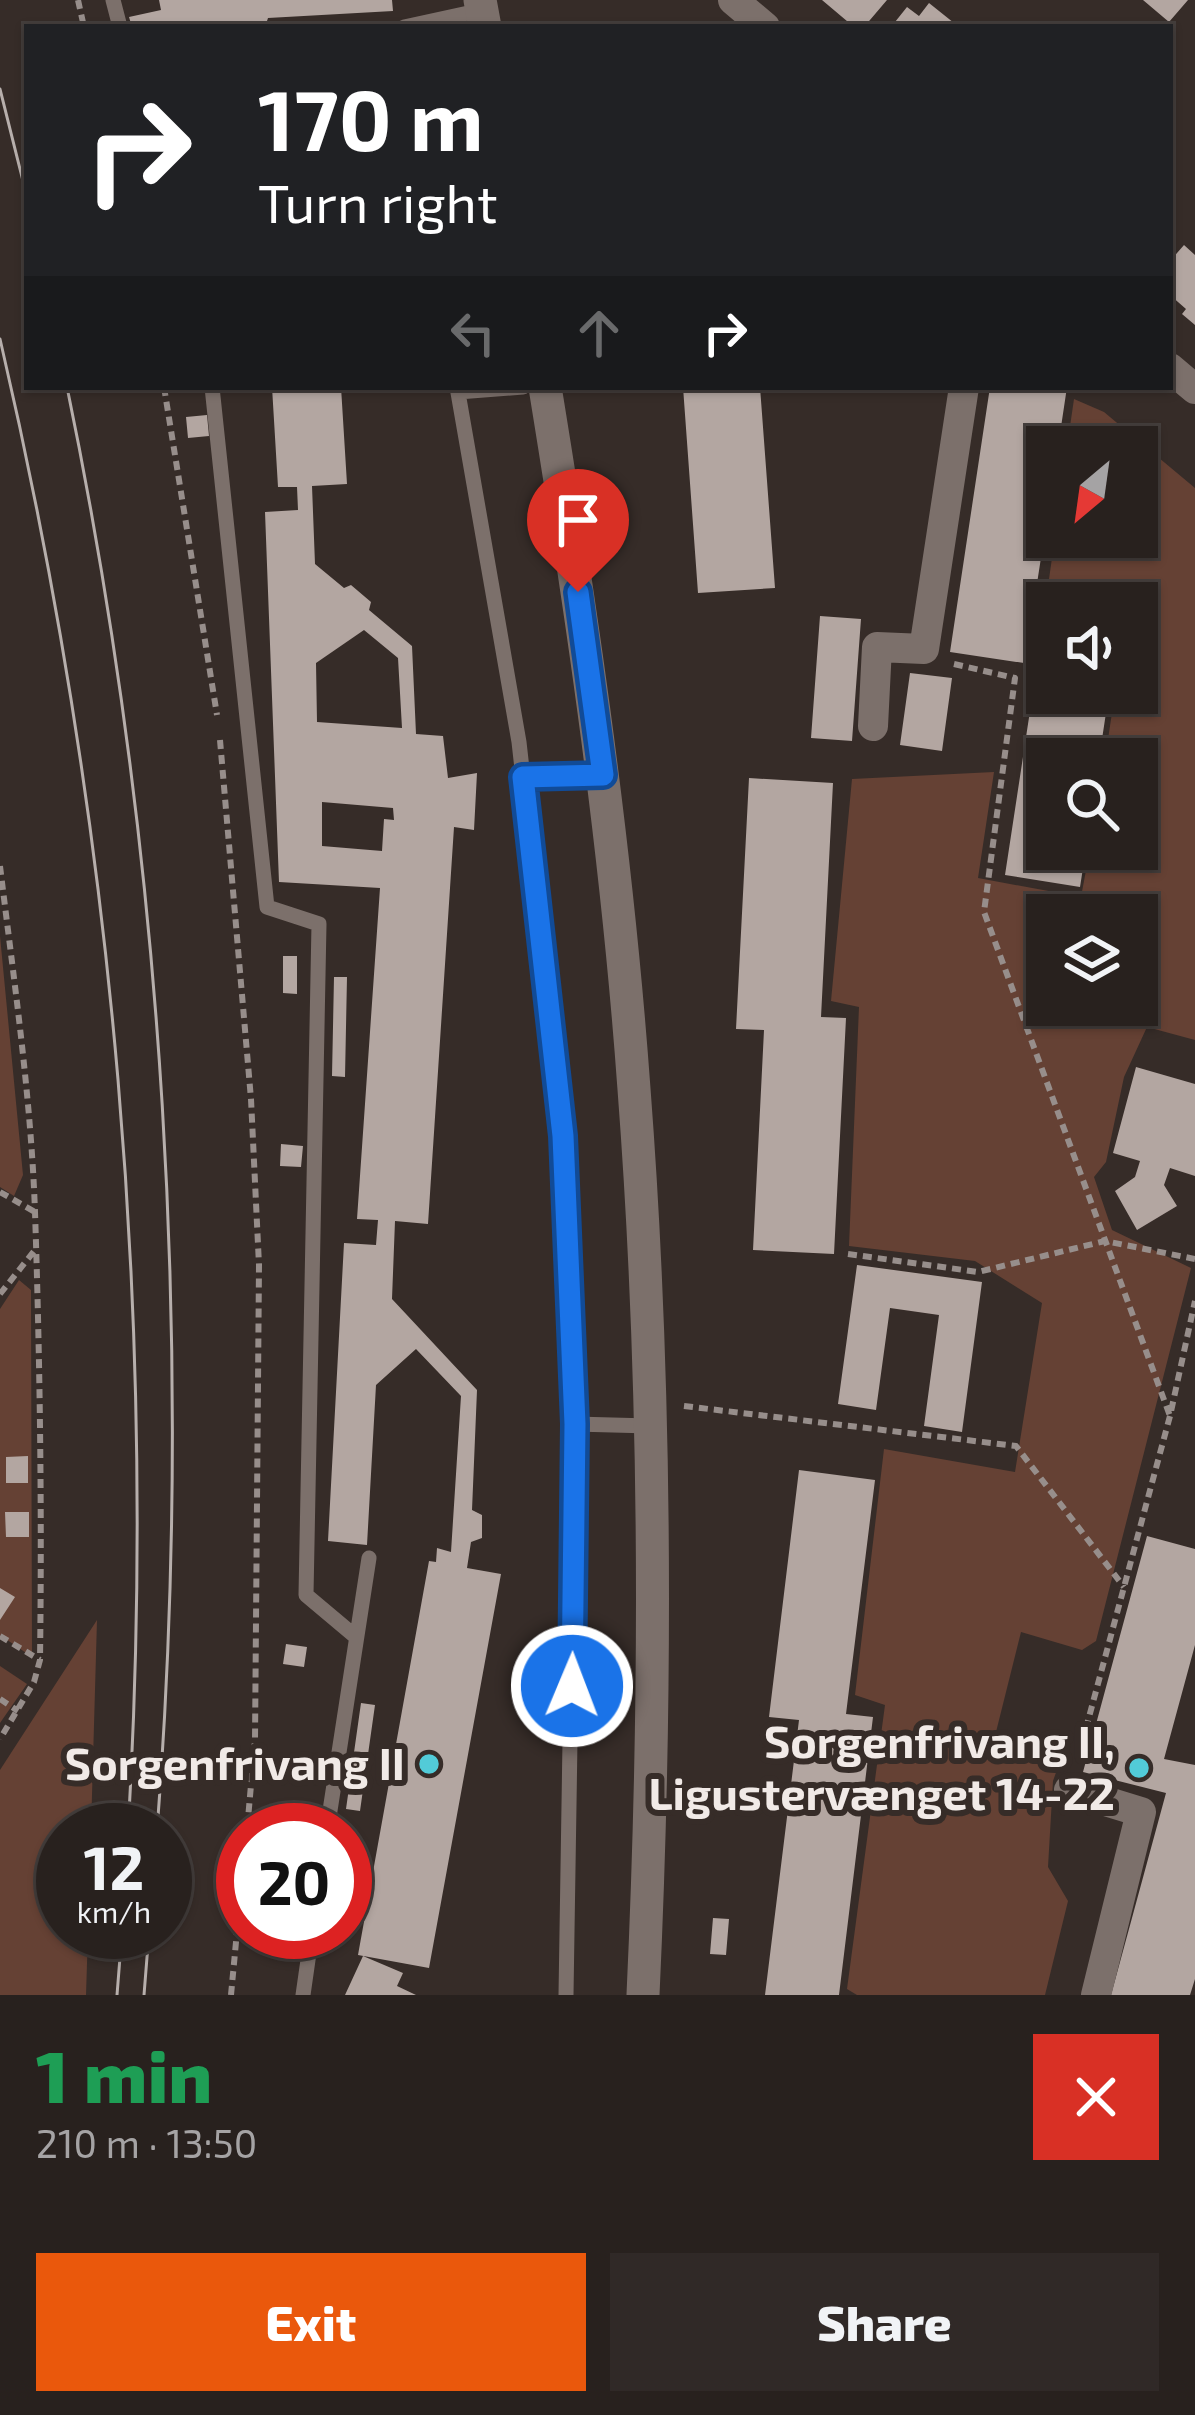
<!DOCTYPE html>
<html lang="en">
<head>
<meta charset="utf-8">
<style>
	:root { --surface:#28211e; --page:#302927; --text:#f1f3f6; --muted:#a5a3a4; --line:#443e3c; --accent:#ea580c }
	body { margin:0; font-family:"Exo 2",sans-serif; background:var(--page); color:var(--text); height:100vh; display:flex; flex-direction:column; font-size:45px; white-space:nowrap }
	* { box-sizing:border-box; margin:0 }
	p { font-size:39px; color:var(--muted) }
	.icon { flex:none; width:66px; height:66px; fill:none; stroke:currentColor; stroke-width:2; stroke-linecap:round; stroke-linejoin:round }
	.map { position:relative; height:1995px; overflow:hidden }
	.sheet { display:flex; flex-direction:column; background:var(--surface); flex:1 }
	.sheet>* { flex:none }
	.top-card { position:absolute; left:24px; top:24px; width:1149px; height:366px; border-radius:0px; box-shadow:0 3px 9px #0004,0 0 0 3px var(--line); background:#202124; color:#fff; overflow:hidden }
	.needle { width:78px; rotate:209deg }
	.buttons { position:absolute; left:1026px; top:426px; display:grid; gap:24px }
	.buttons a { display:grid; place-items:center; width:132px; height:132px; border-radius:0px; background:var(--surface); box-shadow:0 3px 9px #0004,0 0 0 3px var(--line); font-size:60px }
	.speed { position:absolute; left:36px; top:1803px; display:flex; gap:24px; font-size:60px; font-weight:700; text-align:center }
	.speed>* { display:grid; place-content:center; width:156px; height:156px; border-radius:50%; background:var(--surface); box-shadow:0 3px 9px #0004,0 0 0 3px var(--line); line-height:1 }
	.speed small { font-size:30px; font-weight:400 }
	.speed .limit { border:18px solid #d22; background:#fff; color:#111 }
	.pin { position:absolute; display:grid; place-items:center; width:102px; height:102px; color:#fff; margin:-123px -51px; border-radius:50% 50% 50% 0; rotate:-45deg; box-shadow:0 0 12px #0007 }
	.pin .icon { rotate:45deg }
	.me { position:absolute; width:132px; margin:-66px; rotate:1deg; stroke-linejoin:round; filter:drop-shadow(0 0 9px #0008) }
	.turn { display:flex; align-items:center; gap:42px; height:252px; padding:0 36px; font-size:54px }
	.turn .icon { width:156px; height:156px; stroke-width:2.5 }
	.turn b { display:block; font-size:84px; line-height:102px }
	.lanes { display:flex; align-items:center; height:114px; padding:0 36px; background:#0003; justify-content:center; gap:60px; direction:ltr }
	.lanes .off { opacity:.35 }
	.round { display:grid; place-items:center; flex:none; width:126px; height:126px; border-radius:0px; background:var(--page) }
	.head { display:flex; align-items:center; justify-content:space-between; height:204px; padding:0 36px }
	h1 { font-size:72px; font-weight:800; line-height:90px; color:#1e9e55 }
	.cta { display:flex; gap:24px; margin-top:auto; padding:24px 36px }
	.cta a { flex:1; height:138px; border-radius:0px; background:var(--accent); color:#fff; font-size:48px; font-weight:800; line-height:138px; text-align:center }
	.cta a+a { background:var(--page); color:var(--text) }
	.map>svg:first-child { display:block }
	.green { fill:#654134; fill-rule:evenodd }
	.building { fill:#b3a6a1; fill-rule:evenodd }
	.lines { fill:none; stroke-linecap:round; stroke-linejoin:round }
	.path { stroke:#978e8b; stroke-width:6; stroke-dasharray:9 6; stroke-linecap:butt }
	.service { stroke:#7c706b; stroke-width:15 }
	.minor { stroke:#7c706b; stroke-width:30 }
	.tertiary { stroke:#7c706b; stroke-width:33 }
	.tram { stroke:#b7afac; stroke-width:3 }
	.route-casing { stroke:#114b97; stroke-width:30 }
	.route { stroke:#1a73e8; stroke-width:21 }
	.poi-dot { fill:#52cbd8; stroke:#362c28; stroke-width:4.5 }
	.labels { text-anchor:middle; stroke-width:12; stroke-linejoin:round; paint-order:stroke }
	.poi-label { font-size:45px; font-weight:bold; fill:#f1eae7; stroke:#362c28; text-anchor:end }
</style>
</head>
<body>
<div class="map">
<svg width="1195" height="1995" viewBox="0 0 1195 1995">
	<rect width="100%" height="100%" fill="#362c28"/>
	<!-- green -->
	<path class="green" d="M1074 399 1104 412 1195 488V1040L1147 1027 1124 1077 1106 1162 1094 1177 1112 1230 1191 1268 1096 1641 1082 1650 1021 1632 996 1732 1064 1750 1053 1781 1048 1867 1068 1901 1045 1995H857L847 1989 885 1705 855 1695 884 1449 1015 1472 1042 1303 975 1261 849 1246 859 1007 831 1001 852 779 994 772 978 878 1081 897 1090 849H1137V759H1105L1115 693H1137V603H1047V615L1044 614 1055 537H1137V447H1067ZM1137 915V1005H1047V915Z
		M0 936 23 1175 14 1196 0 1187Z
		M19 1280 31 1290 32 1657 0 1635V1309Z
		M97 1620 91 1830H63V1932H88L86 1995H0V1770Z
		M0 1666 27 1684 0 1723Z"/>
	<!-- building -->
	<path class="building" d="M159 0H392L393 11 268 18 265 27H132L129 17 161 10Z
		M822 0H887L864 27H854Z
		M1143 0H1188L1169 22Z
		M929 3 959 27H891L907 7 919 16Z
		M1184 245 1195 255V325L1182 314 1186 309 1170 295V261Z
		M272 387H341L347 484 312 486 315 564 344 588 351 585 371 602 369 610 412 646 416 734 443 736 448 778 477 773 474 830 454 827 428 1224 395 1221 392 1299 477 1390 472 1510 482 1515V1538L471 1542 467 1568 501 1574 429 1968 358 1955 429 1561 436 1562 437 1548 451 1552 461 1396 416 1349 376 1385 367 1545 328 1541 344 1243 376 1245 378 1220 357 1219 380 888 279 882 265 512 298 510 297 487H278ZM364 630 398 658 402 728 317 722 316 663ZM322 802 393 808 394 820 384 819 382 851 322 846Z
		M683 387H760L775 588 698 593Z
		M990 387H1067L1058 447H1047V519L1029 635 1047 637V693H1109L1099 759H1047V849H1086L1080 887 1005 875 1037 665 950 652Z
		M207 415 209 436 188 438 186 417Z
		M820 616 861 619 852 741 811 738Z
		M910 673 952 678 942 751 900 745Z
		M749 778 833 783 821 1017 846 1018 834 1254 753 1250 764 1030 736 1029Z
		M283 956H297V994L283 993Z
		M334 977H347L345 1077 332 1076Z
		M1136 1067 1195 1084V1176L1170 1168 1164 1185 1177 1206 1137 1230 1115 1191 1135 1177 1140 1161 1113 1153Z
		M281 1144 303 1146 301 1167 280 1166Z
		M857 1265 982 1282 962 1432 924 1426 939 1315 890 1308 876 1410 838 1404Z
		M28 1456V1483H6V1457Z
		M799 1470 875 1480 846 1714 873 1717 839 1995H765L799 1720 769 1717Z
		M5 1512H29V1537H6Z
		M1147 1536 1195 1549V1645L1164 1759 1195 1765V1979L1190 1995H1111L1166 1793 1083 1772Z
		M0 1588 15 1597 0 1620Z
		M286 1644 307 1647 304 1667 283 1664Z
		M361 1703 375 1705 360 1811 346 1809Z
		M713 1918 729 1919 726 1955 710 1954Z
		M363 1956 403 1973 397 1986 416 1995H345Z"/>
	<g class="lines">
		<!-- path -->
		<path class="path" d="M78 0 84 27
			M164 387 217 715
			M954 664 1015 678 984 912 1170 1416
			M220 740 251 1099 259 1265 255 1740 247 1830
			M0 866C14 981 31 1097 35 1212 40 1362 42 1511 40 1660L34 1682 0 1739
			M0 1192 35 1212
			M848 1254 978 1272 1105 1241 1195 1259
			M0 1294 35 1250
			M684 1406 1016 1446 1124 1587
			M0 1636 40 1660
			M0 1699 18 1711
			M1078 1758 1170 1416 1195 1301
			M231 1995 243 1868"/>
		<!-- service -->
		<path class="service" d="M113 0 120 27
			M404 27 482 10
			M212 387 267 907 319 924 306 1595 356 1637
			M457 387 519 742 563 1136 575 1424 566 1995
			M458 392 523 387
			M523 777 603 775
			M575 1424 650 1426
			M327 1830 369 1558
			M303 1995 312 1932"/>
		<!-- minor -->
		<path class="minor" d="M733 0 765 27
			M1170 368 1195 389
			M873 726 877 647 924 649 964 387
			M1069 1790 1141 1812 1096 1995"/>
		<!-- tertiary -->
		<path class="tertiary" d="M480 0 485 27
			M545 387C583 620 617 853 634 1089 657 1390 657 1693 643 1995"/>
		<!-- tram -->
		<path class="tram" d="M0 89 27 197
			M0 339C114 827 158 1329 128 1830
			M67 387C164 855 194 1354 157 1830
			M117 1995 122 1932
			M144 1995 149 1932"/>
	</g>
	<g class="lines">
		<defs>
			<path id="route" d="M572 1686 575 1424 563 1136 523 777 603 775 578 592"/>
		</defs>
		<!-- route casing -->
		<use href="#route" class="route-casing"/>
		<!-- route -->
		<use href="#route" class="route"/>
	</g>
	<!-- markers -->
	<g class="poi-dot">
		<circle cx="429" cy="1764" r="12"/>
		<circle cx="1139" cy="1768" r="12"/>
	</g>
	<g class="labels">
		<!-- poi labels -->
		<g class="poi-label">
			<text x="1115" y="1758">Sorgenfrivang II,<tspan x="1115" dy="52">Ligustervænget 14-22</tspan></text>
			<text x="405" y="1780">Sorgenfrivang II</text>
		</g>
	</g>
</svg>
<div class="buttons">
<a><svg class="needle" viewBox="-14 -14 28 28"><path d="M0-13l5 13h-10z" fill="#e53935"/><path d="M0 13l5-13h-10z" fill="#a5a3a4"/></svg></a>
<a><svg class="icon" aria-label="sound" viewBox="0 0 24 24"><path d="M4 9h4l5-4v14l-5-4H4zM17 9q2 3 0 6"/></svg></a>
<a><svg class="icon" aria-label="search" viewBox="0 0 24 24"><circle cx="10" cy="10" r="6"/><path d="M15 15l6 6"/></svg></a>
<a><svg class="icon" aria-label="layers" viewBox="0 0 24 24"><path d="M12 4l9 5-9 5-9-5zM3 14l9 5 9-5"/></svg></a>
</div>
<div class="speed"><div>12<small>km/h</small></div><div class="limit">20</div></div>
<div class="pin" style="left:578px;top:592px;background:#d93025"><svg class="icon" aria-label="arrive" viewBox="0 0 24 24"><path d="M6 21V4h12l-3 4 3 4H6"/></svg></div>
<svg class="me" style="left:572px;top:1686px" viewBox="-20 -20 40 40"><circle r="17" fill="#1a73e8" stroke="#fff" stroke-width="3"/><path d="M0-11L8 9 0 5-8 9z" fill="#fff"/></svg>
<div class="top-card">
<div class="turn"><svg class="icon" aria-label="right" viewBox="0 0 24 24"><path d="M7 20v-9h11M14 6l5 5-5 5"/></svg><div><b>170 m</b>Turn right</div></div>
<div class="lanes"><svg class="icon off" aria-label="left" viewBox="0 0 24 24"><path d="M17 20v-9H6M10 6l-5 5 5 5"/></svg><svg class="icon off" aria-label="ahead" viewBox="0 0 24 24"><path d="M12 20V5M6 11l6-6 6 6"/></svg><svg class="icon" aria-label="right" viewBox="0 0 24 24"><path d="M7 20v-9h11M14 6l5 5-5 5"/></svg></div>
</div>
</div>
<section class="sheet">
<div class="head"><div><h1>1 min</h1><p>210 m · 13:50</p></div><a class="round" style="background:#d93025;color:#fff"><svg class="icon" aria-label="close" viewBox="0 0 24 24"><path d="M6 6l12 12M18 6L6 18"/></svg></a></div>
<div class="cta"><a>Exit</a><a>Share</a></div>
</section>
</body>
</html>
